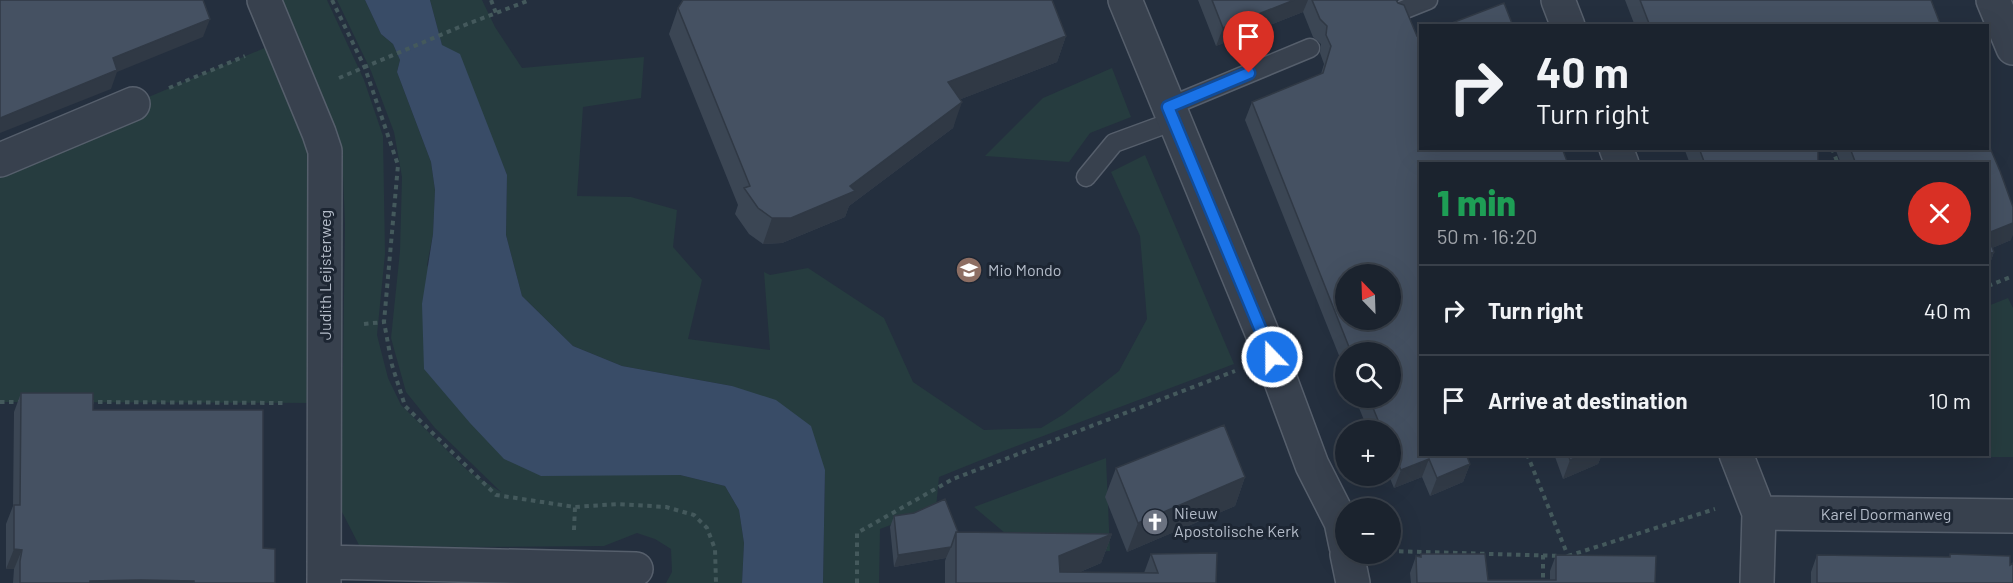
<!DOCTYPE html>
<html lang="en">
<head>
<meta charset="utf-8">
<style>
	:root { --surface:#1b232e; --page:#282f3a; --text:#f1f3f6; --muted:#a0a4aa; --line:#39404a }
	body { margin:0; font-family:Barlow,sans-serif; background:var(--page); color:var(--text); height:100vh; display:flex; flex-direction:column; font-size:22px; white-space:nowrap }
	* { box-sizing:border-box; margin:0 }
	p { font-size:20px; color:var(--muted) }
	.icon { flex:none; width:33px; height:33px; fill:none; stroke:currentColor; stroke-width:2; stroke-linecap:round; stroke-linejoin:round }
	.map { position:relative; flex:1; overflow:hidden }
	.side { position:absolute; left:1419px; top:162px; width:570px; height:294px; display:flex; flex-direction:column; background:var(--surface); border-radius:0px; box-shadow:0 6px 24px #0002,0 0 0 2px var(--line) }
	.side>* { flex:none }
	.top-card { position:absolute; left:1419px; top:24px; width:570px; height:126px; border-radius:0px; box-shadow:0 6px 24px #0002,0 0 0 2px var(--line); background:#1b232e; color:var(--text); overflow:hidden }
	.needle { width:39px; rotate:337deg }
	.fabs { position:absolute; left:1335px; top:264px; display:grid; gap:12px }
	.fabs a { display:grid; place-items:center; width:66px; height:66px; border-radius:50%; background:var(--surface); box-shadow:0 6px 24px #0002,0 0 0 2px var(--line); font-size:30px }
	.pin { position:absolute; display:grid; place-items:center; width:51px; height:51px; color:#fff; margin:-62px -26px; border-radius:50% 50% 50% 0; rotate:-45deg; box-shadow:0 0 6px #0007 }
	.pin .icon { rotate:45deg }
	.me { position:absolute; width:66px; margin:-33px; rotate:338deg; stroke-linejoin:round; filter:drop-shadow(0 0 4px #0008) }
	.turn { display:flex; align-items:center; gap:21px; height:126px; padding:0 18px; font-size:27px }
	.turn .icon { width:78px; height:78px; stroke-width:2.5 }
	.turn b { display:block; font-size:42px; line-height:51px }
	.round { display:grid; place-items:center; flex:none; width:63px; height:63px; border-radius:32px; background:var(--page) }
	.overview { display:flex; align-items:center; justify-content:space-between; height:102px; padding:0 18px }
	h1 { font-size:36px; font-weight:800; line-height:45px; color:#1e9e55 }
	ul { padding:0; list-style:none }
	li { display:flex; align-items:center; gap:18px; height:90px; padding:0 18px; border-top:2px solid var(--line) }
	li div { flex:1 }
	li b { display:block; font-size:22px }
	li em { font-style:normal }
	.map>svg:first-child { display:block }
	.green { fill:#263c3f }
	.water { fill:#394c67 }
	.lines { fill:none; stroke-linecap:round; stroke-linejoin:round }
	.service-casing { stroke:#565f6c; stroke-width:21 }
	.minor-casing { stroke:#565f6c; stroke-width:36 }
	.path { stroke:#44595c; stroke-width:4; stroke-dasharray:4.5 4.5; stroke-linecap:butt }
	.service { stroke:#38414e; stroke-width:18 }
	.minor { stroke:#38414e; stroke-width:33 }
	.wall { fill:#3b4654 }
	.shaded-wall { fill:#303945 }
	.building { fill:#455162; stroke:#303945; stroke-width:1.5; fill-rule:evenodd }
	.route-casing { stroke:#114b97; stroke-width:15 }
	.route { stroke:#1a73e8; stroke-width:10 }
	.labels { text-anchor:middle; stroke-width:6; stroke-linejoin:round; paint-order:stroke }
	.poi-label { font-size:16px; fill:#b4bcc9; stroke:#1d2633; text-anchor:start }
	.street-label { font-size:16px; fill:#b4bcc9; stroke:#1d2633 }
</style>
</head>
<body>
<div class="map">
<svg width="2013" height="583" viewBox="0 0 2013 583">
	<rect width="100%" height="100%" fill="#242f3e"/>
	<!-- green -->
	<path class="green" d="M281 0H327L364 80 383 136 385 254 377 335 388 378 401 405 468 471 501 492 435 428 406 392 391 338 400 251 402 177 394 132 371 71 337 0H365L381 34 393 44 400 60 397 72 431 162 435 190 433 234 427 265 541 475H680L725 486 739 510 744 543 742 583H666L672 572 671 549 655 539 637 533 604 546 461 547 359 545 341 510 345 224 342 152Z
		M430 0H482L495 27 522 68 644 57 641 98 583 107 577 196 631 197 677 210 673 247 702 280 688 339 770 350 764 272 770 275 808 268 884 318 913 382 984 430 1041 428 1064 414 1119 371 1147 319 1140 236 1111 172 1145 155 1234 364 1001 452 939 477 936 508 880 529 879 583H823L825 470 732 386 622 366 573 346 522 296 506 235 507 175 483 118 442 45Z
		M281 41 319 133 325 403 0 402V160Z
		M1112 68 1131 117 1090 133 1069 162 985 156 1043 98Z
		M2008 298 2013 308V457H1810L1809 454H1988V306Z
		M1106 458 1110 551 1024 549 974 507Z"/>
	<!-- water -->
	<path class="water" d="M365 0H430L442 45 460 54 507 175 506 235 522 296 573 346 622 366 732 386 776 400 811 426 825 470 823 583H742L744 543 739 510 725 486 680 475 541 476 504 459 470 423 424 369 422 304 433 234 435 190 431 162 397 72 400 60 393 44 381 34Z"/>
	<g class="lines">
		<defs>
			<path id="service" d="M1398 12 1428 0
				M1168 107 1310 48
				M1086 177 1114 143 1174 121"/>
			<path id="minor" d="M264 0 319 133 325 151 324 583
				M1125 0 1272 357 1312 465 1341 522 1346 546
				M1558 0 1568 26
				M1993 0 2013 48
				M1616 148 1622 164
				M0 160 133 104
				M1736 454 1759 513 1757 583
				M1759 513 2013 516
				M1347 554 1353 583
				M324 562 636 569"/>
		</defs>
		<!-- service casing -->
		<use href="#service" class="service-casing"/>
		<!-- minor casing -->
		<use href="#minor" class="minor-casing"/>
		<!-- path -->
		<path class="path" d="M332 0 365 68 398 165 384 322 392 365 405 406 496 495 575 507 618 504 666 507 694 515 707 528 715 549 716 583
			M491 0 496 13
			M339 78 457 28 530 0
			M169 88 245 56
			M1832 148 1838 164
			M1988 286 2013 276
			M364 324 384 322
			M0 402H21
			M89 402 285 403
			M1527 454 1568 556
			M574 530 575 507
			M1390 551 1561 556
			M1543 555V583
			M1568 556 1715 509
			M857 583V533L953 479 1235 371"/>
		<!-- service -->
		<use href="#service" class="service"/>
		<!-- minor -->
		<use href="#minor" class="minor"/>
	</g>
	<!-- wall -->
	<path class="wall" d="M1198 0H1396L1420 164V454L1470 464 1463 482 1430 496 1422 477 1394 488 1389 476H1390V430H1368L1355 398H1390V352H1346V373L1245 120 1252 102 1321 74 1324 64 1320 53 1321 44 1313 37 1303 12 1216 46Z
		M1625 0H1931L1941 26H1635Z
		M678 8 1066 36 1057 62 961 99 953 128 849 206 845 217 782 243 763 244 749 234 735 214 738 205 669 34Z
		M1684 148H1818V164H1690Z
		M1835 148H1988L2011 240 1992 248 1994 252 1988 269V164H1841Z
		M21 393 93 410 263 548 275 583H13L14 569H6V524L13 506 14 412Z
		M1554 454H1602L1598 464 1563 479Z
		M1116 468 1245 477 1235 506 1127 552 1105 497Z
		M894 516 958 532 1112 534 1101 563 1080 572 1144 573 1151 554 1216 583H945V561L946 558 894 567 890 527Z
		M1421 554 1488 580H1550V571L1556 555 1655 583H1411L1410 573 1416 556 1420 557Z
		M1950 554 2010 565 2013 583H1811V572L1817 555 1949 557Z"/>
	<!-- shaded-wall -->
	<path class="shaded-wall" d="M1294 0H1308L1303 12 1216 46 1223 28Z
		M210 19 203 37 117 72 111 89 0 133V118L113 58Z
		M1066 36 1057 62 938 108 948 82Z
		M962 102 953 128 849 206 845 217 782 243 763 244 772 218 850 186Z
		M2013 223V235L2011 240 1988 250V233Z
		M1994 252 1988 269V254Z
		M1584 454H1602L1598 464 1563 479 1570 460Z
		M1429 459 1422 477 1394 488 1401 470Z
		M1470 464 1463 482 1430 496 1437 478Z
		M1245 477 1235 506 1127 552 1138 523Z
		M1112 534 1101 563 1054 583 1059 556Z
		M951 547 946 558 894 567 898 555Z
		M14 549 22 550 14 569H6Z
		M141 580 194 581 193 583H89L90 581Z"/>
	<!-- building -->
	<path class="building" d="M0 0H203L210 19 113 58 117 70 0 118Z
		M683 0H1052L1066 36 948 82 962 102 850 186 855 191 791 218H772L758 208 744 188 750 186 678 8Z
		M1212 0H1294L1223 28Z
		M1312 0H1396L1398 3 1404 5 1417 36 1420 35V148H1562L1568 164H1420V454H1466L1470 464 1437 478 1429 459 1401 470 1390 446V430H1382L1369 398H1390V352H1351L1252 102 1323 73 1331 46 1326 35 1327 26 1320 19ZM1346 274H1390V320H1346Z
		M1640 0H1931L1941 26H1650Z
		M1504 3 1513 26H1444Z
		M1988 143 2000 171 2013 207V223L1988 233V164H1856L1850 148H1988Z
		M1699 148H1818V164H1705Z
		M1988 237 1994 252 1988 254Z
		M21 393H93V410H263V548L275 549V583H194V581L141 580 90 581V583H20V561L22 550 14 549V505H20Z
		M1224 425 1245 477 1138 523 1116 468Z
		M1568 454H1584L1570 460Z
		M945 499 958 532H956L951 547 898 555 894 516 914 513Z
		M956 532 1112 534 1059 556 1060 572 1158 573 1151 554 1217 553 1216 583H956Z
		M1421 554H1485L1488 580H1556V555L1656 556 1655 583H1417L1416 556 1421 557Z
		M1950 554 2010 556V565L2013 563V583H1817V555L1950 557Z"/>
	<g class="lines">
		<defs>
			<path id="route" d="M1249 73 1168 107 1272 357"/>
		</defs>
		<!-- route casing -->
		<use href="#route" class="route-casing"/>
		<!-- route -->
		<use href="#route" class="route"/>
	</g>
	<!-- icons -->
	<defs>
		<symbol id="school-disc" viewBox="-11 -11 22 22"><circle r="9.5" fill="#8d6e63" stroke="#1d2633"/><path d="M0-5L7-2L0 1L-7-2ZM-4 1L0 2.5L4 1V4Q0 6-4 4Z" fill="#fff"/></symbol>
		<symbol id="church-disc" viewBox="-11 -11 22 22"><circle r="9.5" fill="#6b7280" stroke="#1d2633"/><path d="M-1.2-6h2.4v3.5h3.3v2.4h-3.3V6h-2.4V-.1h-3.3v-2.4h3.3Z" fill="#fff"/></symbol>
	</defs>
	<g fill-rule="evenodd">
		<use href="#school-disc" x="954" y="255" width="30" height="30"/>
		<use href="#church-disc" x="1140" y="507" width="30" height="30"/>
	</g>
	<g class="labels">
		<!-- poi labels -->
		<g class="poi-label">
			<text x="988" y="276">Mio Mondo</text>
			<text x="1174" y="519">Nieuw<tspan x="1174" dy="18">Apostolische Kerk</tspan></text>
		</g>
		<!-- street labels -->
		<g class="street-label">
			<text transform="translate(325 275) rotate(-90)" y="6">Judith Leijsterweg</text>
			<text x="1886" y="520">Karel Doormanweg</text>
		</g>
	</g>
</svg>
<div class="fabs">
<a><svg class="needle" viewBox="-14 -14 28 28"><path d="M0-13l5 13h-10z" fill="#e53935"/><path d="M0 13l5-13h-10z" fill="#a0a4aa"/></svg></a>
<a><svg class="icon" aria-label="search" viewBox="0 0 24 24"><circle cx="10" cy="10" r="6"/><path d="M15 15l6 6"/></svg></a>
<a>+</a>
<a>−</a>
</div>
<div class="pin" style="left:1249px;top:73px;background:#d93025"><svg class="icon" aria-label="arrive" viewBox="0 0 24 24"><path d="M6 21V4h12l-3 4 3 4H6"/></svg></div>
<svg class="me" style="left:1272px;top:357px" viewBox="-20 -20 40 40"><circle r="17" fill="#1a73e8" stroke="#fff" stroke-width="3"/><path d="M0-11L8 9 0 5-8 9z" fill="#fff"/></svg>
<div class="top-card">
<div class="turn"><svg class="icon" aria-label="right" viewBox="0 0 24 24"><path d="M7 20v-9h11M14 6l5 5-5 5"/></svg><div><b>40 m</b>Turn right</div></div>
</div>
<section class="side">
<div class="overview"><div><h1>1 min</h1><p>50 m · 16:20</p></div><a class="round" style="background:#d93025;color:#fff"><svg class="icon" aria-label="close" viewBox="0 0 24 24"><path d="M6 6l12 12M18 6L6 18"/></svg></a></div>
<ul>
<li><svg class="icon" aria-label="right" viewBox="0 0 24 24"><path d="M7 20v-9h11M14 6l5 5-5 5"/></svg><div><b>Turn right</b></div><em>40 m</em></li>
<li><svg class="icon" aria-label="arrive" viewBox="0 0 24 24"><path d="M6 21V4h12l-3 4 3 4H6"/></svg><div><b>Arrive at destination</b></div><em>10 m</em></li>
</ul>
</section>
</div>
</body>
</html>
